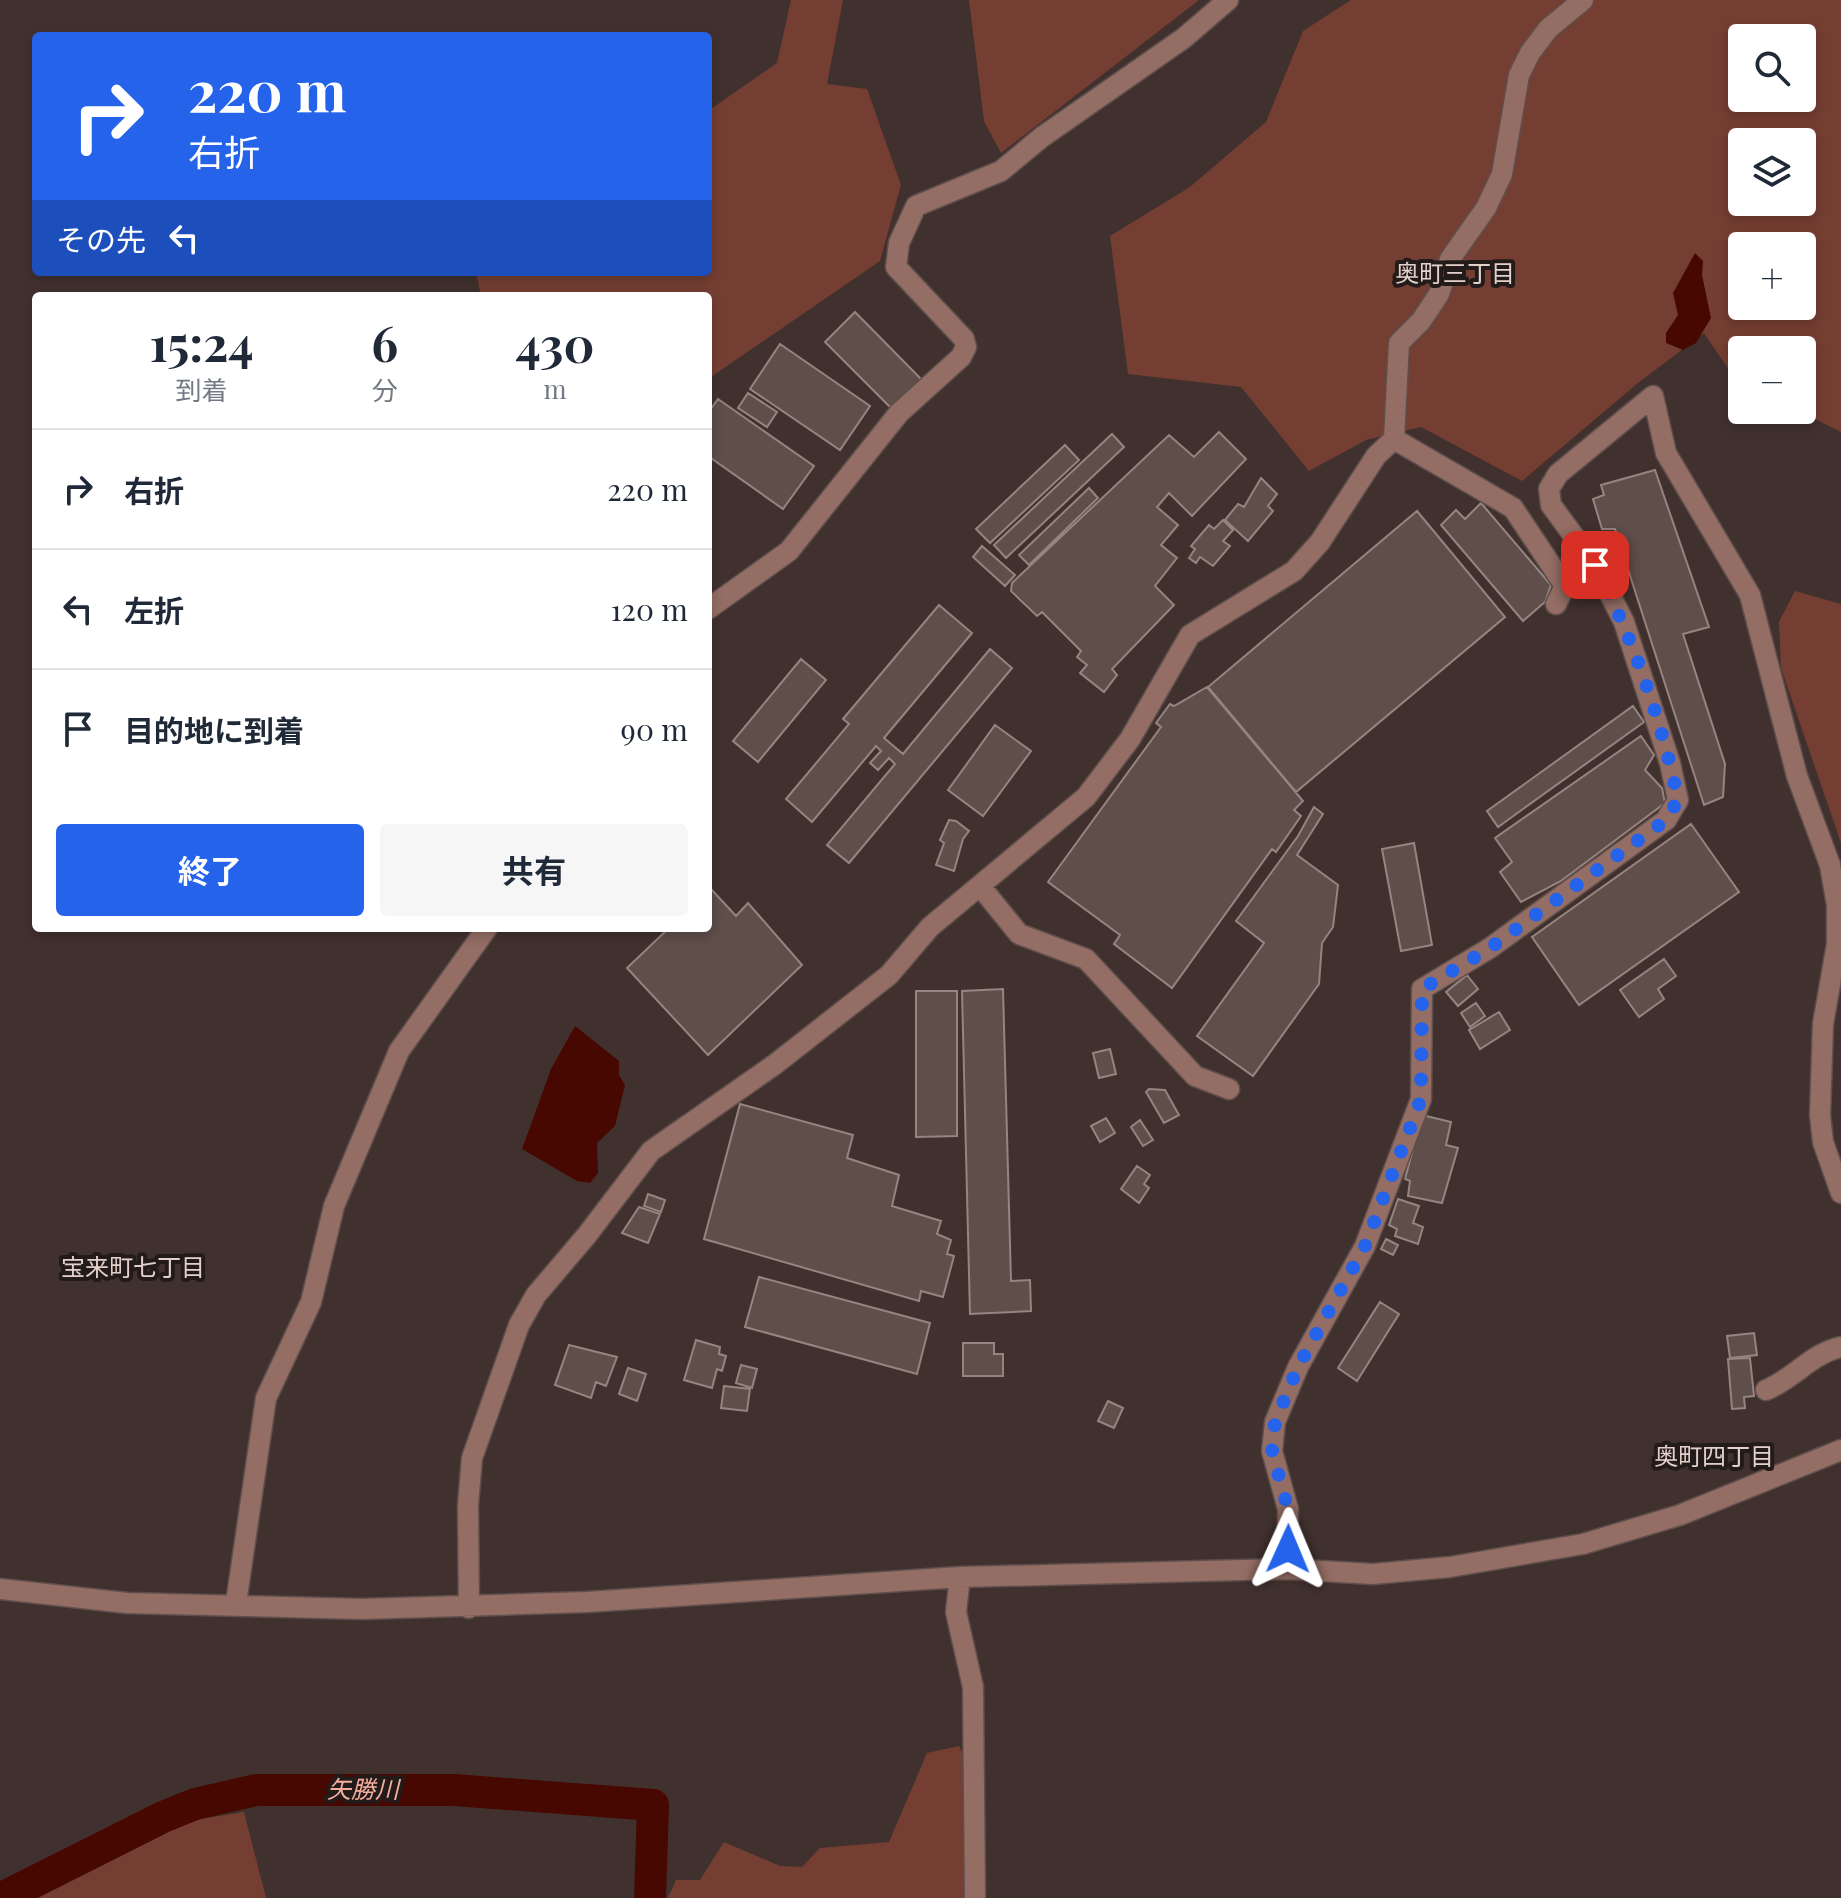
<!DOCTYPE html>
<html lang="ja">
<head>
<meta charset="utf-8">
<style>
	:root { --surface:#fff; --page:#f6f6f7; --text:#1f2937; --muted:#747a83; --line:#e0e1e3; --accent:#2563eb }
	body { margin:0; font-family:"Playfair Display","Noto Sans JP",serif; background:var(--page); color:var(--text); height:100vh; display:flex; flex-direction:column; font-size:30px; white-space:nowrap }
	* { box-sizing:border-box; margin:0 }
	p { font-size:26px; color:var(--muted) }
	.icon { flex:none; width:44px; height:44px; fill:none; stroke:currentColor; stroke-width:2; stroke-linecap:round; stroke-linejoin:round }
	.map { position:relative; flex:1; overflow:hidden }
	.side { position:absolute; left:32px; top:292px; width:680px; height:640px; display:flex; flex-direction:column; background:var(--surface); border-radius:8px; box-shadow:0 4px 12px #0003 }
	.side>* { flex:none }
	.hud { position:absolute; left:32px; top:32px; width:680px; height:244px; border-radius:8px; box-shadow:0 4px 12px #0003; background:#2563eb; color:#fff; overflow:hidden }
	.controls { position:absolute; left:1728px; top:24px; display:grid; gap:16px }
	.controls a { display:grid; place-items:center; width:88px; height:88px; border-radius:8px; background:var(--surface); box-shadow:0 4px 12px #0003; font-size:40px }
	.pin { position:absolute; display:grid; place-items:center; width:68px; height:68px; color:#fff; margin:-34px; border-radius:16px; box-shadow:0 4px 12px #0006 }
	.me { position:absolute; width:88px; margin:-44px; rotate:1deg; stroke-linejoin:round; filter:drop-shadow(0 0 6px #0008) }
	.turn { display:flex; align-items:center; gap:28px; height:168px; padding:0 24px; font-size:36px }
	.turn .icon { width:104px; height:104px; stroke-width:2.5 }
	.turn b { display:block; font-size:56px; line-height:68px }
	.then { display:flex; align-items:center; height:76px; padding:0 24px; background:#0003; gap:16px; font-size:30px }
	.eta { display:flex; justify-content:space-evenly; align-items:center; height:136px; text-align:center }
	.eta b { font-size:48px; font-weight:700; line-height:56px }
	.primary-button { display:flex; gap:16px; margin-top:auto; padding:16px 24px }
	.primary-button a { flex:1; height:92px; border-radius:8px; background:var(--accent); color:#fff; font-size:32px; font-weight:700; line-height:92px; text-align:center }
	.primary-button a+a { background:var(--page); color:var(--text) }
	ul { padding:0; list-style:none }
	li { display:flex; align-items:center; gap:24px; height:120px; padding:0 24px; border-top:2px solid var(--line) }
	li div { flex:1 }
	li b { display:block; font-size:30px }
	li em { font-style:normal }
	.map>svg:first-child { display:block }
	.green { fill:#753e32; fill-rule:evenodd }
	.water { fill:#460800 }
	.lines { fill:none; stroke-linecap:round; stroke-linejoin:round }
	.river { stroke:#460800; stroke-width:32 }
	.building { fill:#5f4e4a; stroke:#968480; stroke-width:2 }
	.minor-casing { stroke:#5e4f4c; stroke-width:23 }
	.minor { stroke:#946d64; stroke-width:20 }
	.route { stroke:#2563eb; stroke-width:14; stroke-dasharray:0 25.2 }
	.labels { text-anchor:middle; stroke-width:8; stroke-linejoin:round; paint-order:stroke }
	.neighbourhood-label { font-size:24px; fill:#e4d0cb; stroke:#221b1a }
	.water-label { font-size:24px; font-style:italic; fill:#f5ad9d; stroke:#221b1a }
</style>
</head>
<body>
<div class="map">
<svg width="1841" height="1898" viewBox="0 0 1841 1898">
	<rect width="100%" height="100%" fill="#41312e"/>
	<!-- green -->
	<path class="green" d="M791 0H843L827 84 867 89 901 185 880 261 708 379V296H481L476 272H708V111L777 63Z
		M969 0H1199L1001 153 984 121Z
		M1351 0H1841V432L1797 410H1802V350H1742V383L1735 379 1704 333 1638 383 1522 481 1421 427 1366 440 1309 471 1241 387 1128 374 1110 236 1190 187 1266 122 1303 31ZM1742 38H1802V98H1742ZM1742 142H1802V202H1742ZM1742 246H1802V306H1742Z
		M1795 591 1841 604V843L1781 668 1779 622Z
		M959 1746 965 1758 967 1898H668L676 1880H700L724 1842 780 1866 802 1867 820 1848 889 1842 927 1753Z
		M244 1812 266 1898H21L182 1822Z"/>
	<!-- water -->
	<path class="water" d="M1695 253 1703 261 1702 275 1711 318 1696 343 1683 350 1666 343V333L1678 315 1673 293Z
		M575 1026 619 1061V1075L625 1085 615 1126 597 1143 598 1173 590 1183 577 1181 522 1149 551 1069Z"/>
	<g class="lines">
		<!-- river -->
		<path class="river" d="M2 1898 163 1817 195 1804 256 1790H454L653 1805 650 1898"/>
	</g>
	<!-- building -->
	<path class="building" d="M855 312 923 381 893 410 825 342Z
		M780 344 870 406 840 450 750 389Z
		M748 393 777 412 767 427 738 408Z
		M718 399 814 466 783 509 708 456V413Z
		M1219 432 1246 459 1192 516 1169 493 1157 507 1178 525 1161 545 1177 558 1155 586 1174 605 1112 669 1117 675 1104 692 1080 673 1087 665 1077 657 1081 651 1042 612 1037 616 1011 591 1012 583 1169 435 1194 457Z
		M1112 434 1124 447 1006 558 994 545Z
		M1065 445 1079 460 990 543 976 529Z
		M1655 470 1709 627 1683 634 1725 764 1723 797 1704 805 1615 529H1602L1593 499 1604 495 1601 485Z
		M1261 478 1277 494 1268 506 1273 511 1248 541 1225 520 1238 504 1244 507Z
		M1089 488 1098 498 1029 565 1019 555Z
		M1481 503 1551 585 1545 602 1523 621 1441 525 1456 510 1465 519Z
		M1417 511 1505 617 1296 792 1208 687Z
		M1223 520 1233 530 1223 541 1230 546 1213 566 1200 557 1196 563 1189 558 1195 549 1191 546 1209 525 1214 529Z
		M982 546 1015 575 1005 586 973 557Z
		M939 605 972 633 884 738 903 754 990 649 1012 668 849 863 827 845 895 764 889 758 878 770 870 763 881 751 876 746 812 822 786 799 849 724 843 719Z
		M801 659 826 680 758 762 733 741Z
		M1207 687 1303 801 1294 810 1301 816 1276 852 1272 849 1172 988 1114 944 1120 935 1048 882 1161 727 1156 723 1170 704 1174 706Z
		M1633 706 1644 722 1498 827 1487 811Z
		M995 725 1031 751 983 816 948 790Z
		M1641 736 1654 755 1645 770 1662 788 1665 803 1561 881 1521 902 1500 872 1512 862 1495 838Z
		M1314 807 1323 814 1297 855 1338 885 1333 927 1322 943 1319 984 1253 1076 1197 1036 1264 943 1236 921 1298 836Z
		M949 820 956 821 969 831 963 839 954 871 936 865 944 843 940 840Z
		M1691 824 1739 892 1579 1005 1532 937Z
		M1414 843 1432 945 1401 951 1382 849Z
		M711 889 736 916 748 903 802 965 708 1055 627 968 669 928H708Z
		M1664 959 1676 976 1658 989 1664 999 1639 1017 1620 990Z
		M1467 975 1478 989 1458 1006 1446 992Z
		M1003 989 1011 1281 1030 1280 1031 1311 970 1314 962 991Z
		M916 991H957V1136L916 1137Z
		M1476 1003 1485 1016 1470 1027 1461 1013Z
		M1499 1012 1510 1030 1480 1049 1469 1030Z
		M1110 1049 1116 1074 1099 1078 1093 1053Z
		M1149 1089 1165 1090 1179 1115 1164 1123 1146 1092Z
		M740 1104 853 1135 847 1158 899 1175 892 1206 941 1221 937 1234 951 1240 947 1254 954 1256 943 1297 921 1291 919 1301 704 1239Z
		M1422 1115 1451 1122 1446 1145 1458 1148 1442 1203 1408 1196 1410 1181 1405 1179Z
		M1106 1118 1115 1133 1100 1142 1091 1126Z
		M1140 1120 1153 1140 1143 1146 1131 1127Z
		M1137 1166 1150 1175 1144 1184 1149 1188 1139 1203 1121 1189Z
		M648 1194 665 1200 661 1212 644 1206Z
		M1398 1199 1419 1206 1413 1223 1423 1227 1418 1244 1395 1236 1397 1229 1389 1225Z
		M639 1207 660 1214 648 1243 622 1233Z
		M1386 1239 1398 1245 1393 1255 1381 1249Z
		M759 1277 930 1323 917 1374 745 1327Z
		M1380 1302 1399 1314 1357 1381 1338 1368Z
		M1754 1333 1757 1355 1730 1358 1727 1336Z
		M696 1340 720 1347 719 1354 726 1356 722 1371 717 1369 712 1388 684 1380Z
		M963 1343H994V1354H1003V1376H963Z
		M569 1345 617 1357 606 1386 596 1382 591 1398 555 1385Z
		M1750 1358 1754 1396 1744 1397 1745 1408 1732 1409 1728 1359Z
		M741 1365 757 1369 752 1388 736 1383Z
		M628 1368 646 1374 637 1401 619 1394Z
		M724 1386 750 1389 747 1411 721 1408Z
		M1108 1401 1123 1408 1114 1428 1098 1421Z"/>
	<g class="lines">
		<defs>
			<path id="minor" d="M1394 439 1513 508 1565 586 1556 604
				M708 609 789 551 899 413 961 357 966 347 964 339 896 267 899 243 916 206 1001 171 1042 137 1184 38 1228 0
				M980 886 1019 934 1086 959 1195 1076 1229 1089
				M1766 1390C1794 1379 1810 1354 1841 1347
				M1287 1569 1288 1509 1272 1451 1275 1422 1298 1367 1365 1246 1421 1099 1422 989 1490 948 1666 820 1678 800 1670 763 1624 622 1595 565 1551 505 1549 489 1558 474 1653 396 1666 453 1750 595 1797 776 1830 865 1837 905V944L1823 1024 1820 1115 1823 1142 1841 1193
				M960 1577 956 1612 973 1687 975 1898
				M0 1589 127 1603 362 1609 587 1602 960 1577 1287 1569 1373 1574 1450 1567 1583 1544 1680 1515 1841 1450
				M236 1603 266 1398 311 1302 334 1206 399 1051 487 928
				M469 1608 468 1505 472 1458 519 1325 536 1295 587 1235 651 1151 774 1065 889 975 930 927 1086 797 1130 739 1190 635 1294 571 1320 542 1376 456 1394 439 1399 343 1421 321 1439 294 1450 259 1486 208 1502 174 1519 75 1530 53 1548 29 1583 0"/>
		</defs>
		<!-- minor casing -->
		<use href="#minor" class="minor-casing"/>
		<!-- minor -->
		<use href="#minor" class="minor"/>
	</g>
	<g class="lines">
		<!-- route -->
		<path class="route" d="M1288 1549V1509L1272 1451 1275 1422 1298 1367 1365 1246 1421 1099 1422 989 1490 948 1666 820 1678 800C1661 718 1633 639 1595 565"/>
	</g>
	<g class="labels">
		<!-- neighbourhood labels -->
		<g class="neighbourhood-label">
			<text x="1455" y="282">奥町三丁目</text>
			<text x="133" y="1276">宝来町七丁目</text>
			<text x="1714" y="1465">奥町四丁目</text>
		</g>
		<!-- water labels -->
		<g class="water-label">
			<text x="363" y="1798">矢勝川</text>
		</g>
	</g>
</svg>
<div class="controls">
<a><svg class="icon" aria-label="search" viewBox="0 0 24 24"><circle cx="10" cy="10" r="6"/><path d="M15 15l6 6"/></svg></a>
<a><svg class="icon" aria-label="layers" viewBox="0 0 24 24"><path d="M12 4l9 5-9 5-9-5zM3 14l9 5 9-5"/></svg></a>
<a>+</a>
<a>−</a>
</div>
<div class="pin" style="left:1595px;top:565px;background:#d93025"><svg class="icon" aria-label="arrive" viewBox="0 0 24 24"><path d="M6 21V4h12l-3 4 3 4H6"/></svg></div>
<svg class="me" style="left:1288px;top:1549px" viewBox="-20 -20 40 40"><path d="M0-17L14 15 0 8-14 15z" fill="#2563eb" stroke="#fff" stroke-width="4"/></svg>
<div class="hud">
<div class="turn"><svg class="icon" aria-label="right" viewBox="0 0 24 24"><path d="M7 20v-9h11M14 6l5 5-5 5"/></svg><div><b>220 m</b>右折</div></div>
<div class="then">その先<svg class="icon" aria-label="left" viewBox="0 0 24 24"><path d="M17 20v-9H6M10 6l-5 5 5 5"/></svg></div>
</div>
<section class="side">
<div class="eta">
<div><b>15:24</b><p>到着</p></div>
<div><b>6</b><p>分</p></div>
<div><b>430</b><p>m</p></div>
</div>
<ul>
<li><svg class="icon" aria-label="right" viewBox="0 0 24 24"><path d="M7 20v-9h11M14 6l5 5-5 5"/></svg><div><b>右折</b></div><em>220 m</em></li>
<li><svg class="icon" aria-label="left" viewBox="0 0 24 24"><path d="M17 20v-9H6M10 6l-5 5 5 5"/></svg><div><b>左折</b></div><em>120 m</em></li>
<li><svg class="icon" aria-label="arrive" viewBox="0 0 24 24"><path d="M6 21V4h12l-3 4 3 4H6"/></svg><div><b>目的地に到着</b></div><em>90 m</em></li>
</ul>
<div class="primary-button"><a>終了</a><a>共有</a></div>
</section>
</div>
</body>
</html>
